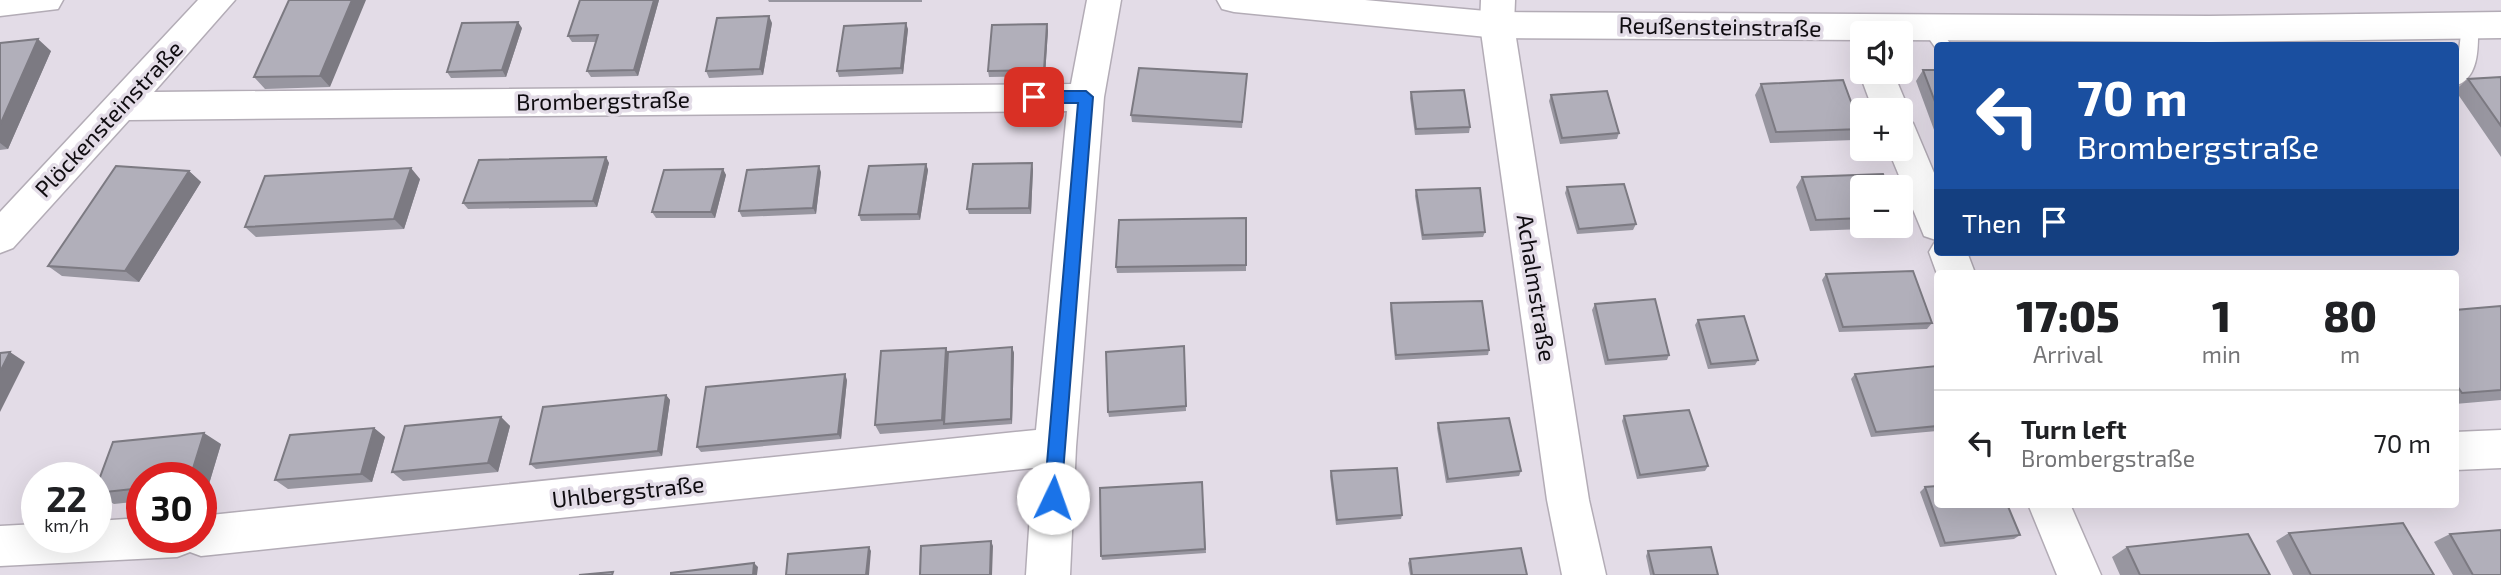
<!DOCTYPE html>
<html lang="en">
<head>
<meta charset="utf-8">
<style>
	:root { --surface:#fff; --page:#f6f6f6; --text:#202124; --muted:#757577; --line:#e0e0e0 }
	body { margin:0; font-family:"Exo 2",sans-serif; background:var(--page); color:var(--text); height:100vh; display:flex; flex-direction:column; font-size:26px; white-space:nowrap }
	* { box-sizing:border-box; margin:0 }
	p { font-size:23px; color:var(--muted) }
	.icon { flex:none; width:38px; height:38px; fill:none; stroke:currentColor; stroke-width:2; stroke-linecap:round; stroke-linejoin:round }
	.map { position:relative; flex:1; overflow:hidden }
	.drawer { position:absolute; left:1934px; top:270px; width:525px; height:238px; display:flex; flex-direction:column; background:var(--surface); border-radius:7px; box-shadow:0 7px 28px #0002 }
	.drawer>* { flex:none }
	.banner { position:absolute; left:1934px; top:42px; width:525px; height:214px; border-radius:7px; box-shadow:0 7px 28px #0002; background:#1a4fa0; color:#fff; overflow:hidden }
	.buttons { position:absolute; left:1850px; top:21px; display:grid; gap:14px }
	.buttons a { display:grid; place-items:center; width:63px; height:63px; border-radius:7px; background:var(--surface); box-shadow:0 7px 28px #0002; font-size:35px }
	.speed { position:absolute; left:21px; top:462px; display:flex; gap:14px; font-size:35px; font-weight:700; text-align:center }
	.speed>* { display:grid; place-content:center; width:91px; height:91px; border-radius:50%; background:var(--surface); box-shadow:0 7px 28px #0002; line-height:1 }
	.speed small { font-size:18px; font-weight:400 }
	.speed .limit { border:10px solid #d22; background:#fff; color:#111 }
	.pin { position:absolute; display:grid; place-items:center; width:60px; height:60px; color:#fff; margin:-30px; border-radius:14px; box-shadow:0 4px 10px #0006 }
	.me { position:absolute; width:77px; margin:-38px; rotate:3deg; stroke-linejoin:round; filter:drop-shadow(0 0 5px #0008) }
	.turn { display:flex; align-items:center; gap:24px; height:147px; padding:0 28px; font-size:32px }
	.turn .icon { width:91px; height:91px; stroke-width:2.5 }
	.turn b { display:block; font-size:49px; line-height:60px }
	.then { display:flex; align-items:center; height:66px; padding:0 28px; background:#0003; gap:14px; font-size:26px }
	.eta { display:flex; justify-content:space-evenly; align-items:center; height:119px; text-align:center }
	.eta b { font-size:42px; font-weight:800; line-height:49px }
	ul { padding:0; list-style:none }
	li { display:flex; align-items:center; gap:21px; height:105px; padding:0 28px; border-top:2px solid var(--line) }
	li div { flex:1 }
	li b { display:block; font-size:26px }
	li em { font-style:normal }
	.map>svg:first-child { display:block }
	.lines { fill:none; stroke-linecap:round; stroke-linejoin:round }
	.service-casing { stroke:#b3acb6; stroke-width:3 }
	.minor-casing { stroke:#b3acb6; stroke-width:3 }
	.tertiary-casing { stroke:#b3acb6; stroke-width:3 }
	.service { fill:#fff; fill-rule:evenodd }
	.minor { fill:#fff; fill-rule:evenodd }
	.tertiary { fill:#fff; fill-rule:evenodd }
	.wall { fill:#9896a0 }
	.shaded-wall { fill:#7c7a82 }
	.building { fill:#b1afba; stroke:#7c7a82; stroke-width:2 }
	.route { fill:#1a73e8; stroke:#114b97; stroke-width:2 }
	.labels { text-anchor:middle; stroke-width:7; stroke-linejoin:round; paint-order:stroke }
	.street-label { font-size:23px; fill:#0f0c10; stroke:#e3dce7 }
</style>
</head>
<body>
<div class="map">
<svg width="2501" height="575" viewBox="0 0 2501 575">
	<rect width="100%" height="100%" fill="#e3dce7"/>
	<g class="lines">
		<defs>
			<path id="service" d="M2470 19 2478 25C2478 46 2480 78 2455 86L2462 25Z
				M1929 21 1935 23 1952 46H1937V50L1921 27 1923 23Z"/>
			<path id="minor" d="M0 0H63L58 9 0 16Z
				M198 0H235L154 92 1071 84 1087 0H1121L1104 97 1076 447 1070 575H1026L1033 468 201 556 190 552 177 557 0 566V526L37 524V537H96V521L142 518V537H201V516L1036 430 1067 111 129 120 13 248 0 253V212Z
				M1481 0H1515L1514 25 1589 500 1606 575H1562L1547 500 1480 25Z
				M1862 66V72H1893L1909 110 1903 120 1913 123 1937 180V252H1967L1975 273 1937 274 1929 252 1936 240 1924 236 1888 149H1900V110H1873L1859 72Z
				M2501 430V468L2455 470V432Z
				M2028 504H2070L2101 575H2057Z"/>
			<path id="tertiary" d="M1217 0H1365L1497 12 2209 16 2501 12V38L2209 42 1900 40V33H1862V40L1497 38 1234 12 1222 9Z"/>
		</defs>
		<!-- service casing -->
		<use href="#service" class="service-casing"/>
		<!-- minor casing -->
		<use href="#minor" class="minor-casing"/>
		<!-- tertiary casing -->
		<use href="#tertiary" class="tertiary-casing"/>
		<!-- service -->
		<use href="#service" class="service"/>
		<!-- minor -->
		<use href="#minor" class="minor"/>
		<!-- tertiary -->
		<use href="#tertiary" class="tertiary"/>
	</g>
	<!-- wall -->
	<path class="wall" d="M289 0 330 87 265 89 254 77Z
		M580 0H659L638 76 591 77 587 71 596 42H572L568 36Z
		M768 0H922V2H769Z
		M772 23 763 75 709 78 706 71Z
		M522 28 506 77 451 78 447 72Z
		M908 29 903 74 839 77 837 71Z
		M1048 30 1045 76 989 77 988 71Z
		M0 43 51 51 8 149 0 150Z
		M1923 70H1937V138L1916 81Z
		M1247 74 1242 128 1132 122 1131 115Z
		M2501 77V157L2455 90 2468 79Z
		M1761 84 1861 129 1854 140 1770 143 1755 95Z
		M1411 92 1470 127 1469 133 1415 135 1410 98Z
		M1551 95 1619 133 1617 139 1560 144 1549 101Z
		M606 157 609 163 597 207 468 209 463 203Z
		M926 164 928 170 920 220 861 221 859 215Z
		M723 169 726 175 715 218H656L652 212Z
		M1033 169 1031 214H969L967 209Z
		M189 171 201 182 139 282 62 276 48 266Z
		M821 172 816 214 742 217 739 211Z
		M1802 177 1862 187V226H1892L1890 228 1810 231 1796 187Z
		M420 179 404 229 256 237 245 227Z
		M1567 187 1636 224 1633 230 1577 234 1565 193Z
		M1416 190 1485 232 1483 237 1422 240 1415 196Z
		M1246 218V271L1117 273 1116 267Z
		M1826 274 1932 323 1927 329 1839 332 1822 280Z
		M1391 303 1489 350 1488 355 1395 360 1390 309Z
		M1595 304 1669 355 1667 360 1605 365 1592 310Z
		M2501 306V400L2455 404V310Z
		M1698 320 1758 360 1755 365 1708 369 1695 325Z
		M1184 346 1186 411 1109 417 1108 412Z
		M1012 347 1014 353 1012 424 880 434 875 425 948 352Z
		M1937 366V431L1871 437 1851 379 1855 374Z
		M847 380 841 439 701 452 697 447Z
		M666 395 670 400 662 456 536 469 530 464Z
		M1624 416 1708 466 1705 471 1637 479 1622 421Z
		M501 417 510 426 498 472 403 481 392 472Z
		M1438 423 1521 471 1519 476 1446 483 1437 428Z
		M374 428 385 437 372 482 288 489 275 480Z
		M221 444 206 494 201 495V478H142V501L114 504 96 494V488Z
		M1331 471 1402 515 1401 519 1336 525 1330 476Z
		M1202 482 1206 553 1102 560 1101 556Z
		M1925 487 2020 535 2014 539 1940 547 1920 492Z
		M2289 533 2434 575H2293L2276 541Z
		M2450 534 2501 575H2453L2434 542Z
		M2127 547 2270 575H2120L2112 557Z
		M1648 551 1718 575H1650L1646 556Z
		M1410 559 1527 575H1410L1408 563Z"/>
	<!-- shaded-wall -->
	<path class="shaded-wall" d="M352 0H366L330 87 320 76Z
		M654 0H659L638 76 634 70Z
		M769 16 772 23 763 75 760 69Z
		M518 22 522 28 506 77 502 70Z
		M906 23 908 29 903 74 901 68Z
		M1047 24 1048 30 1045 76 1044 70Z
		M38 39 51 51 8 149 0 143V125Z
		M606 157 609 163 597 207 593 201Z
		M1032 163 1033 169 1031 214 1029 208Z
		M926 164 928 170 920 220 918 214Z
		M819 166 821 172 816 214 813 208Z
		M411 168 420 179 404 229 394 219Z
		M723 169 726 175 715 218 711 212Z
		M189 171 201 182 139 282 125 271Z
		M1012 347 1014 353 1012 424 1011 419Z
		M946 348 950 357 944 424 942 420Z
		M10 352 25 362 0 412V372Z
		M845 374 847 380 841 439 838 434Z
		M666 395 670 400 662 456 658 451Z
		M501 417 510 426 498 472 488 463Z
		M374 428 385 437 372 482 361 474Z
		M204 433 221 444 206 494 201 492V478H190Z
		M991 541 993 546 992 575H990Z
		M869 547 871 551 869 575H866Z
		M754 563 758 567 757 575H753Z"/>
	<!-- building -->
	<path class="building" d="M289 0H352L320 76 254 77Z
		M580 0H654L634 70 587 71 598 35 568 36Z
		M769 16 760 69 706 71 717 18Z
		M518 22 502 70 447 72 462 23Z
		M906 23 901 68 837 71 844 26Z
		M1047 24 1044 70 988 71 992 25Z
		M38 39 0 125V43Z
		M1139 68 1247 74 1242 122 1131 115Z
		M1923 70H1937V107Z
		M2501 77V126L2468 79Z
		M1843 80 1861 129 1776 132 1761 84Z
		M1464 90 1470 127 1416 129 1411 92Z
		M1607 91 1619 133 1562 138 1551 95Z
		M606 157 593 201 463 203 479 160Z
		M1032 163 1029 208 967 209 973 164Z
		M926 164 918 214 859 215 869 166Z
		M116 166 189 171 125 271 48 266Z
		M819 166 813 208 739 211 747 170Z
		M411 168 394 219 245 227 265 176Z
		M723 169 711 212H652L664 170Z
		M1883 174 1887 187H1862V218L1816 220 1802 177Z
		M1624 184 1636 224 1579 229 1567 187Z
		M1480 188 1485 232 1423 235 1416 190Z
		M1246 218V265L1116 267 1119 220Z
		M1913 271 1932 323 1843 327 1826 274Z
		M1655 299 1669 355 1608 360 1595 304Z
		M1482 301 1489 350 1396 355 1391 303Z
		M2501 306V390L2462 393 2455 383V310Z
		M1744 316 1758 360 1711 364 1698 320Z
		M1184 346 1186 406 1108 412 1106 352Z
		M1012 347 1011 419 944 424 948 352Z
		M946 348 942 420 875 425 881 351Z
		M10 352 0 372V353Z
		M1937 366V426L1876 432 1855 374Z
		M845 374 838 434 697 447 706 387Z
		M666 395 658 451 530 464 543 407Z
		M1689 410 1708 466 1640 475 1624 416Z
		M501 417 488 463 392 472 405 426Z
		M1509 418 1521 471 1448 479 1438 423Z
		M374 428 361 474 275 480 290 435Z
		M204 433 190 478H142V488L96 493V488L113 442Z
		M1397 468 1402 515 1337 520 1331 471Z
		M1202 482 1205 549 1101 556 1100 488Z
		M1937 486V504H2007L2020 535 1945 543 1925 487Z
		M2403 523 2434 575H2311L2289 533Z
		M2501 530V575H2473L2450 534Z
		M2248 534 2270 575H2140L2127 547Z
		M991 541 990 575H920L921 546Z
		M869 547 866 575H786L788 554Z
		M1711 547 1718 575H1654L1648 551Z
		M1521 548 1527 575H1412L1410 559Z
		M754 563 753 575H671V573Z
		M613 572 612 575H579Z"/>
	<!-- route -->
	<path class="route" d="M1034 91H1086L1093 97 1061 498 1059 504 1053 507 1046 504 1044 498 1078 103H1034L1026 97Z"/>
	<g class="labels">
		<!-- street labels -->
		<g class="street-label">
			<text transform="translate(1720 27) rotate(1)" y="8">Reußensteinstraße</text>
			<text transform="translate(603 101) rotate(-1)" y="8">Brombergstraße</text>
			<text transform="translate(109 119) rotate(-47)" y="8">Plöckensteinstraße</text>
			<text transform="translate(1536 288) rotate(81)" y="8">Achalmstraße</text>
			<text transform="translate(628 492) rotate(-6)" y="8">Uhlbergstraße</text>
		</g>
	</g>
</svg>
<div class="buttons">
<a><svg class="icon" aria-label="sound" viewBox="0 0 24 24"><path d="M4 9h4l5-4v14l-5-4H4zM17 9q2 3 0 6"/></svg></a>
<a>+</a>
<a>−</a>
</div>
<div class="speed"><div>22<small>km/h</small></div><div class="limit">30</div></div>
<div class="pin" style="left:1034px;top:97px;background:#d93025"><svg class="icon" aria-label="arrive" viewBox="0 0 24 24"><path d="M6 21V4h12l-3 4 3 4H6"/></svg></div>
<svg class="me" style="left:1053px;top:498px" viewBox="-20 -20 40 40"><circle r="19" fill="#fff"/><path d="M0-13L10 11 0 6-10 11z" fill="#1a73e8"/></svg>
<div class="banner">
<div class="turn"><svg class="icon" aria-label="left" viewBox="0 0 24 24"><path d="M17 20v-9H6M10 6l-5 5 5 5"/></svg><div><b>70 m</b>Brombergstraße</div></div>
<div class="then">Then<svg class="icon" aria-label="arrive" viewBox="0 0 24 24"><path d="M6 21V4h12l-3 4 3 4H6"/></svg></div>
</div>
<section class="drawer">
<div class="eta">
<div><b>17:05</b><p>Arrival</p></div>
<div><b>1</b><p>min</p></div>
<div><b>80</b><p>m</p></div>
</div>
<ul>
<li><svg class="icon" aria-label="left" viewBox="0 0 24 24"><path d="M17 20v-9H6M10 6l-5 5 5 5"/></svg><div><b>Turn left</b><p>Brombergstraße</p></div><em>70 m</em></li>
</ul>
</section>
</div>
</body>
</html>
